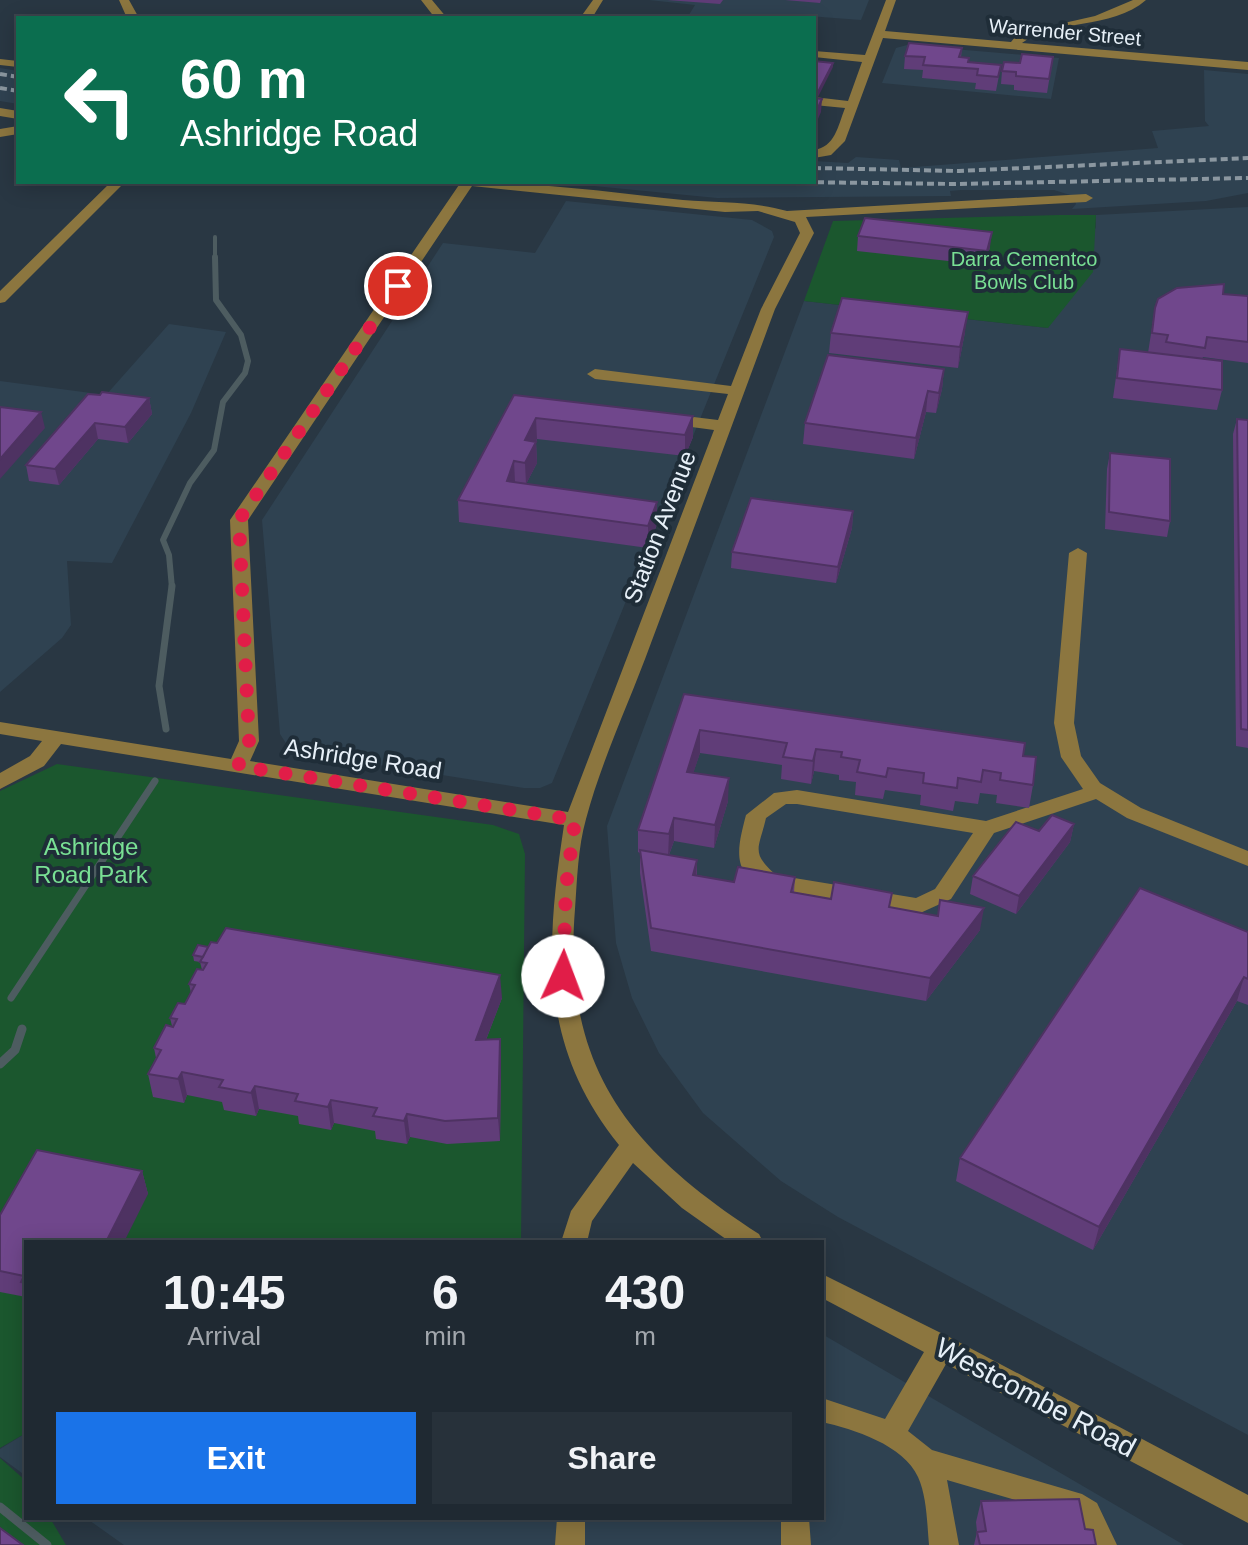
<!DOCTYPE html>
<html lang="en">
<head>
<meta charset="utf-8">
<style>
	:root { --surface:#1f2932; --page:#27313a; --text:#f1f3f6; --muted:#a1a6ac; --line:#3c454d; --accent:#1a73e8 }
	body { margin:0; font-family:Helvetica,sans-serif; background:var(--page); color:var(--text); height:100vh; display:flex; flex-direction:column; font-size:30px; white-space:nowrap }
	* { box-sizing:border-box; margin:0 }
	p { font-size:26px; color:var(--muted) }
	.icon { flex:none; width:44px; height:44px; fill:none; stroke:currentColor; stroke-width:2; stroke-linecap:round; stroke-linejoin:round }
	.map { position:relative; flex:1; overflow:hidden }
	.drawer { position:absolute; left:24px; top:1240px; width:800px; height:280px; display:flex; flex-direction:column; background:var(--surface); border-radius:0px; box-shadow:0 4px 20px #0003,0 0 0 2px var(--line) }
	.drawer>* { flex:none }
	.top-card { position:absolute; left:16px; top:16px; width:800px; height:168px; border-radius:0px; box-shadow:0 4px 20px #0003,0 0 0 2px var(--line); background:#0b6e4f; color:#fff; overflow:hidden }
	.pin { position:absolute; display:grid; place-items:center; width:68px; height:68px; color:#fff; margin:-34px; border:4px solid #fff; border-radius:50%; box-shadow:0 2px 8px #0007 }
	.me { position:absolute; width:88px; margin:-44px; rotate:2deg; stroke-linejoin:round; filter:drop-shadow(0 0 6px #0008) }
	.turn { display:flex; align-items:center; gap:28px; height:168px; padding:0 32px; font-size:36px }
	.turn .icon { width:104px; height:104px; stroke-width:2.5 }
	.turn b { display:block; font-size:56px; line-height:68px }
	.eta { display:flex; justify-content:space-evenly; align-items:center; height:136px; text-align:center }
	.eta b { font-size:48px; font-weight:700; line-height:56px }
	.button { display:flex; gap:16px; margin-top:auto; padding:16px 32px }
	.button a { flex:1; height:92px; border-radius:0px; background:var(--accent); color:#fff; font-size:32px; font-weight:700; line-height:92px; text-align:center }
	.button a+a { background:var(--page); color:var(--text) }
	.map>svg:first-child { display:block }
	.built { fill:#2f4251 }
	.green { fill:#1b572e }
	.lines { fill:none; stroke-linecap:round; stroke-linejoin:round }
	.stream-far3 { stroke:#4d5c60; stroke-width:4 }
	.stream-far2 { stroke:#4d5c60; stroke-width:6 }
	.stream-far1 { stroke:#4d5c60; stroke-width:7 }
	.stream { stroke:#4d5c60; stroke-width:9 }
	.minor { fill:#8c763f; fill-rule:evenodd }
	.rail { stroke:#8b97a0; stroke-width:4; stroke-dasharray:7 4; stroke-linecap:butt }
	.wall { fill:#603d78 }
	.shaded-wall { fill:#4e3262 }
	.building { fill:#70478c; stroke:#4e3262; stroke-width:2 }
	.route { stroke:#e11d48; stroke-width:14; stroke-dasharray:0 25.2 }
	.labels { text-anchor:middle; stroke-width:8; stroke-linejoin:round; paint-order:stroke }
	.far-street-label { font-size:20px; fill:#e7f0f8; stroke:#1f2d38 }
	.far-park-label { font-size:20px; fill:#79e094; stroke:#1f2d38 }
	.street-label { font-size:24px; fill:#e7f0f8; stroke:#1f2d38 }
	.park-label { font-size:24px; fill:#79e094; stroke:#1f2d38 }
	.near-street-label { font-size:28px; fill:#e7f0f8; stroke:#1f2d38 }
</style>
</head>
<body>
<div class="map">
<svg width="1248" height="1545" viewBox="0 0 1248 1545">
	<rect width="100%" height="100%" fill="#293743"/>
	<!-- built -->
	<path class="built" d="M649 0H869L861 20 795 15 793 18H687L695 5Z
		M907 45 1059 58 1051 99 882 83 896 48Z
		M0 68 18 71V104L0 101Z
		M1204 70 1248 74V193L1206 201 1072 209 1076 204 1073 196 1054 190H961L950 191 951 196 717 198 553 182H814V161L848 163 856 157 899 160 901 168 1158 148 1152 131 1209 126 1205 121Z
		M566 201 752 220 772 231 774 237 552 783 540 788H524L303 753 289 748 280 734 262 520 443 243 535 253Z
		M1248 207V1435L838 1217 781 1181 703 1113 659 1053 632 998 616 943 607 826 804 301 1048 328 1096 227V215Z
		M169 324 226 332 191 413 112 563 67 561 71 625 62 638 0 692V381L106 395Z
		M822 1334 1184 1545H124L86 1518H822Z
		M26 1433V1476L0 1457V1449Z"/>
	<!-- green -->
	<path class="green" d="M1059 215H1096L1093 272 1048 328 804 301 833 221Z
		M57 764 493 825 519 834 525 854 521 1242H26V1433L0 1448V791Z
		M0 1458 26 1481V1518H50L66 1545H11L0 1535Z"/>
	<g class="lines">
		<!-- stream-far3 -->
		<path class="stream-far3" d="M215 237V259"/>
		<!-- stream-far2 -->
		<path class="stream-far2" d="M172 588 169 555 163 540 190 483 214 450 223 402 245 373 248 361 241 335 216 300 215 257"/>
		<!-- stream-far1 -->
		<path class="stream-far1" d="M166 729 159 686 172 586
			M11 998 155 781"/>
		<!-- stream -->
		<path class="stream" d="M0 1064 15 1050 22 1029
			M0 1507 47 1545"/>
		<!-- minor -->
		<path class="minor" d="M119 0H129L139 18H127Z
			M421 0H432L447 18H435Z
			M593 0H603L592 18H580Z
			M886 0H896L885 31 1011 42 1016 36 1033 30 1095 16 1133 0H1146C1112 30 1052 19 1022 43L1248 62V70L883 38 845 141 831 155 814 158V150C835 147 838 126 845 108L814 105V97L848 101 862 62 814 57V51L865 55Z
			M0 59 18 61V67L0 65Z
			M0 108 18 111V119L0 116Z
			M18 126V134L0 137V129Z
			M111 182H125L5 302 0 303V291Z
			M461 182C536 182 610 192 683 200 719 203 752 201 787 211L1086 194 1093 198 1086 202 806 217 814 233 775 309C734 420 693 531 651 643 630 701 602 759 586 819 578 847 577 880 575 909 562 1069 631 1151 759 1234L763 1242H730L682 1208 633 1163 592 1221 587 1242H561L571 1211 619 1145C538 1045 546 945 564 825L61 744 44 766 0 789V773L30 756 42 741 0 734V722L231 759 239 741 230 520ZM472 186 725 212 758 211 795 222 800 233 761 309 731 386 595 369 587 374 595 379 728 394 718 420 669 414 661 419 669 424 714 430 568 812 250 761 259 741 248 520Z
			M1078 548 1087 553 1074 723 1081 756 1100 783 1141 808 1248 851V866L1127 818 1096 799 994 833 951 899 918 914 770 888C729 877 738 846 746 815L774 793 797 790 986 821 1083 789 1061 757 1054 723 1069 553ZM786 804H797L973 833 935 889 916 898 776 875C750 852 759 849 766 818Z
			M822 1274 951 1338 1248 1495V1523L946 1364 908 1431 932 1450 1082 1494 1097 1503 1117 1545H1087L1077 1523 1064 1514 947 1480 959 1545H929C927 1523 927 1497 918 1477 904 1445 853 1429 822 1422V1398L885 1419 924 1352 822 1298Z
			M557 1518H585V1545H555Z
			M781 1518H809L811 1545H781Z"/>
		<!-- rail -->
		<path class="rail" d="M0 74 18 77
			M0 88 18 91
			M814 168 959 171 1248 158
			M795 182 955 184 1248 178"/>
	</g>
	<!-- wall -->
	<path class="wall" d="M667 0H723L720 4Z
		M785 0H821L820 3Z
		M962 48 961 57 968 62 1001 65 996 91 975 89 976 83 922 78 923 70 904 69 905 56Z
		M1053 57 1047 93 1014 90V85L1001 84 1002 71 1020 63Z
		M858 236 990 247 985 265 857 251Z
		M1223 294 1248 296V363L1203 357 1202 359 1222 390 1217 410 1113 398 1120 349 1148 353 1155 308Z
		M965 332 958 368 829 353 831 333Z
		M944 369 942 389 936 413 926 412 914 459 803 444 805 423Z
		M100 395 149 398 152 414 128 443 98 439 59 485 29 481 26 465Z
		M514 395 693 416V437L685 456 537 439 536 442 537 463 526 484 657 524 648 548 459 522 458 500Z
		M1237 419 1248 420V748L1236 746 1233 434Z
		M1110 453 1170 521 1167 537 1105 529 1107 469Z
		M853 511 852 528 836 583 731 568 732 552Z
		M684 694 1023 756 1033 785 1029 808 996 803 997 795 980 793 978 804 955 801 953 811 920 805 921 795 885 790 883 799 855 795 856 782 839 780V775L814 771 811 784 781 779 782 765 700 753 693 773 728 801 714 848 674 841 669 855 697 860V875L734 882 795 877 794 893 890 908 980 930 926 1001 651 951 640 873V853L638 852V830Z
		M1074 824 1070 842 1016 914 970 894 973 876 1039 831Z
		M1248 932V1005L1237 1001 1093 1250 956 1181 960 1158Z
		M193 955 502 998 486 1040 500 1039 501 1062 500 1141 447 1144 410 1137 407 1144 376 1139 375 1131 334 1123 331 1130 299 1124 298 1116 259 1109 256 1116 224 1110 222 1102 187 1095 184 1103 153 1097 148 1074 156 1058 154 1048 172 1026 170 1018 185 1004 191 993 189 984 202 970 200 962 194 961Z
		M142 1171 148 1194 26 1242V1297L0 1292V1215Z
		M981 1501 1085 1529 1096 1545H974L977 1532 976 1522Z"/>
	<!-- shaded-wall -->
	<path class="shaded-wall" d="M833 63V67L818 97V92Z
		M822 99 821 112 814 128V116Z
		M992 232 990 247 985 265 987 251Z
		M968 312 965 332 958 368 960 347Z
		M944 369 942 389 936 413 939 393Z
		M928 391 926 412 914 459 916 438Z
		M149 398 152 414 128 443 125 427Z
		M41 412 45 428 0 479V459Z
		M693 416V437L685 456V435Z
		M536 418 537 439 526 461 525 440Z
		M95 423 98 439 59 485 55 469Z
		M536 442 537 463 526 484 525 463Z
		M514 461 515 482 507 481Z
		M657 502V524L648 548V526Z
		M853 511 852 528 836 583 838 567Z
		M700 730V753L686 795 687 772Z
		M816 749 814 771 811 784 813 761Z
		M729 778 728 801 714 848 715 825Z
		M674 818V841L668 857 669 834Z
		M1074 824 1070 842 1016 914 1019 896Z
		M697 860 696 883 693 875Z
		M984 908 980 930 926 1001 930 978Z
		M500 975 502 998 477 1063 476 1040Z
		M1244 977 1237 1001 1093 1250 1099 1227Z
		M500 1039 501 1062 500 1141 498 1118Z
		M182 1072 187 1095 184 1103 178 1079Z
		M255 1086 259 1109 256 1116 251 1093Z
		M331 1100 334 1123 331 1130 328 1107Z
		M407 1114 410 1137 407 1144 404 1121Z
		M142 1171 148 1194 124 1242H106Z"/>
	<!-- building -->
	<path class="building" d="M909 43 962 48 959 57 969 58 968 62 1001 65 998 77 977 75 978 69 923 65 925 57 905 56Z
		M1022 54 1053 57 1049 79 1016 76V72L1002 71 1004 62 1020 63Z
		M814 61 833 63 818 92H814Z
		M814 98 822 99 814 116Z
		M865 218 992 232 987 251 858 236Z
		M1224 284 1223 294 1248 296V342L1207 337 1205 348 1166 342 1168 335 1152 333 1155 308 1158 299 1177 288Z
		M842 298 968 312 960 347 831 333Z
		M1120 349 1222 361V390L1117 378Z
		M828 355 944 369 939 393 928 391 916 438 805 423Z
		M102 392 149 398 125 427 95 423 55 469 26 465 88 394 100 395Z
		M514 395 693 416 685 435 536 418 525 440 536 442 525 463 514 461 507 481 657 502 648 526 458 500Z
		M0 407 41 412 0 459Z
		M1237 419 1248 420V730L1241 729Z
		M1110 453 1170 459V521L1109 512Z
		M751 498 853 511 838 567 732 552Z
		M684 694 1025 743 1023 756 1036 757 1033 785 1000 780 1001 773 983 770 981 782 958 778 957 788 923 783 924 773 888 768 886 777 857 772 860 760 841 757 842 752 816 749 813 761 783 757 787 743 700 730 687 772 729 778 715 825 674 818 669 834 638 830Z
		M1052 815 1074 824 1019 896 973 876 1016 822 1039 831Z
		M640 850 697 860 693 875 734 882 738 867 795 877 791 892 831 899 834 882 892 893 889 907 938 916 940 900 984 908 930 978 651 928Z
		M1140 888 1248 932V979L1244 977 1099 1227 960 1158Z
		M226 928 500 975 476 1040 500 1039 498 1118 445 1121 407 1114 404 1121 373 1116 377 1108 331 1100 328 1107 295 1101 298 1094 255 1086 251 1093 219 1087 223 1080 182 1072 178 1079 148 1074 161 1050 154 1048 166 1025 173 1027 177 1019 170 1018 178 1003 185 1004 195 985 189 984 197 969 203 970 207 963 200 962 211 942 217 943Z
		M198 945 208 947 203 957 193 955Z
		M37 1150 142 1171 106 1242H26V1283L21 1282 24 1276 0 1271V1215Z
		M1079 1499 1085 1529 1093 1530 1096 1545H980L977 1532 986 1531 981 1501Z
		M0 1528 23 1545H0Z"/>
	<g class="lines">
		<!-- route -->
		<path class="route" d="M398 286 239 520 249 741 238 766 575 820 566 887 563 976"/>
	</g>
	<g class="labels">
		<!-- far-street labels -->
		<g class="far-street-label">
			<text transform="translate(1065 32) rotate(5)" y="7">Warrender Street</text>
		</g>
		<!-- far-park labels -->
		<g class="far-park-label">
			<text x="1024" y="266">Darra Cementco<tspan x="1024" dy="23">Bowls Club</tspan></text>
		</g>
		<!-- street labels -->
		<g class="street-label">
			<text transform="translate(660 527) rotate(-69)" y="8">Station Avenue</text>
			<text transform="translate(363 759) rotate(9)" y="8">Ashridge Road</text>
		</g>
		<!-- park labels -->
		<g class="park-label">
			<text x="91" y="855">Ashridge<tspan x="91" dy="28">Road Park</tspan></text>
		</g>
		<!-- near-street labels -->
		<g class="near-street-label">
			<text transform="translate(1036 1397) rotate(28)" y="10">Westcombe Road</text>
		</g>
	</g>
</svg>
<div class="pin" style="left:398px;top:286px;background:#d93025"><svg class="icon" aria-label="arrive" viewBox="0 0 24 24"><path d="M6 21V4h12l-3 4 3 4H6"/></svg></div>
<svg class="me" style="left:563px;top:976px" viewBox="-20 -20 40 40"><circle r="19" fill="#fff"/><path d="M0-13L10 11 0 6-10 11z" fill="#e11d48"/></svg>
<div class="top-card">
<div class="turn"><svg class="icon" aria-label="left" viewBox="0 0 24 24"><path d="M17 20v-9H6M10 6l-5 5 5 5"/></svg><div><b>60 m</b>Ashridge Road</div></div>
</div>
<section class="drawer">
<div class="eta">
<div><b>10:45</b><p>Arrival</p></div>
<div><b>6</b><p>min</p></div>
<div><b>430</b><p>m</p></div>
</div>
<div class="button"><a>Exit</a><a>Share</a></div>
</section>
</div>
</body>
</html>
